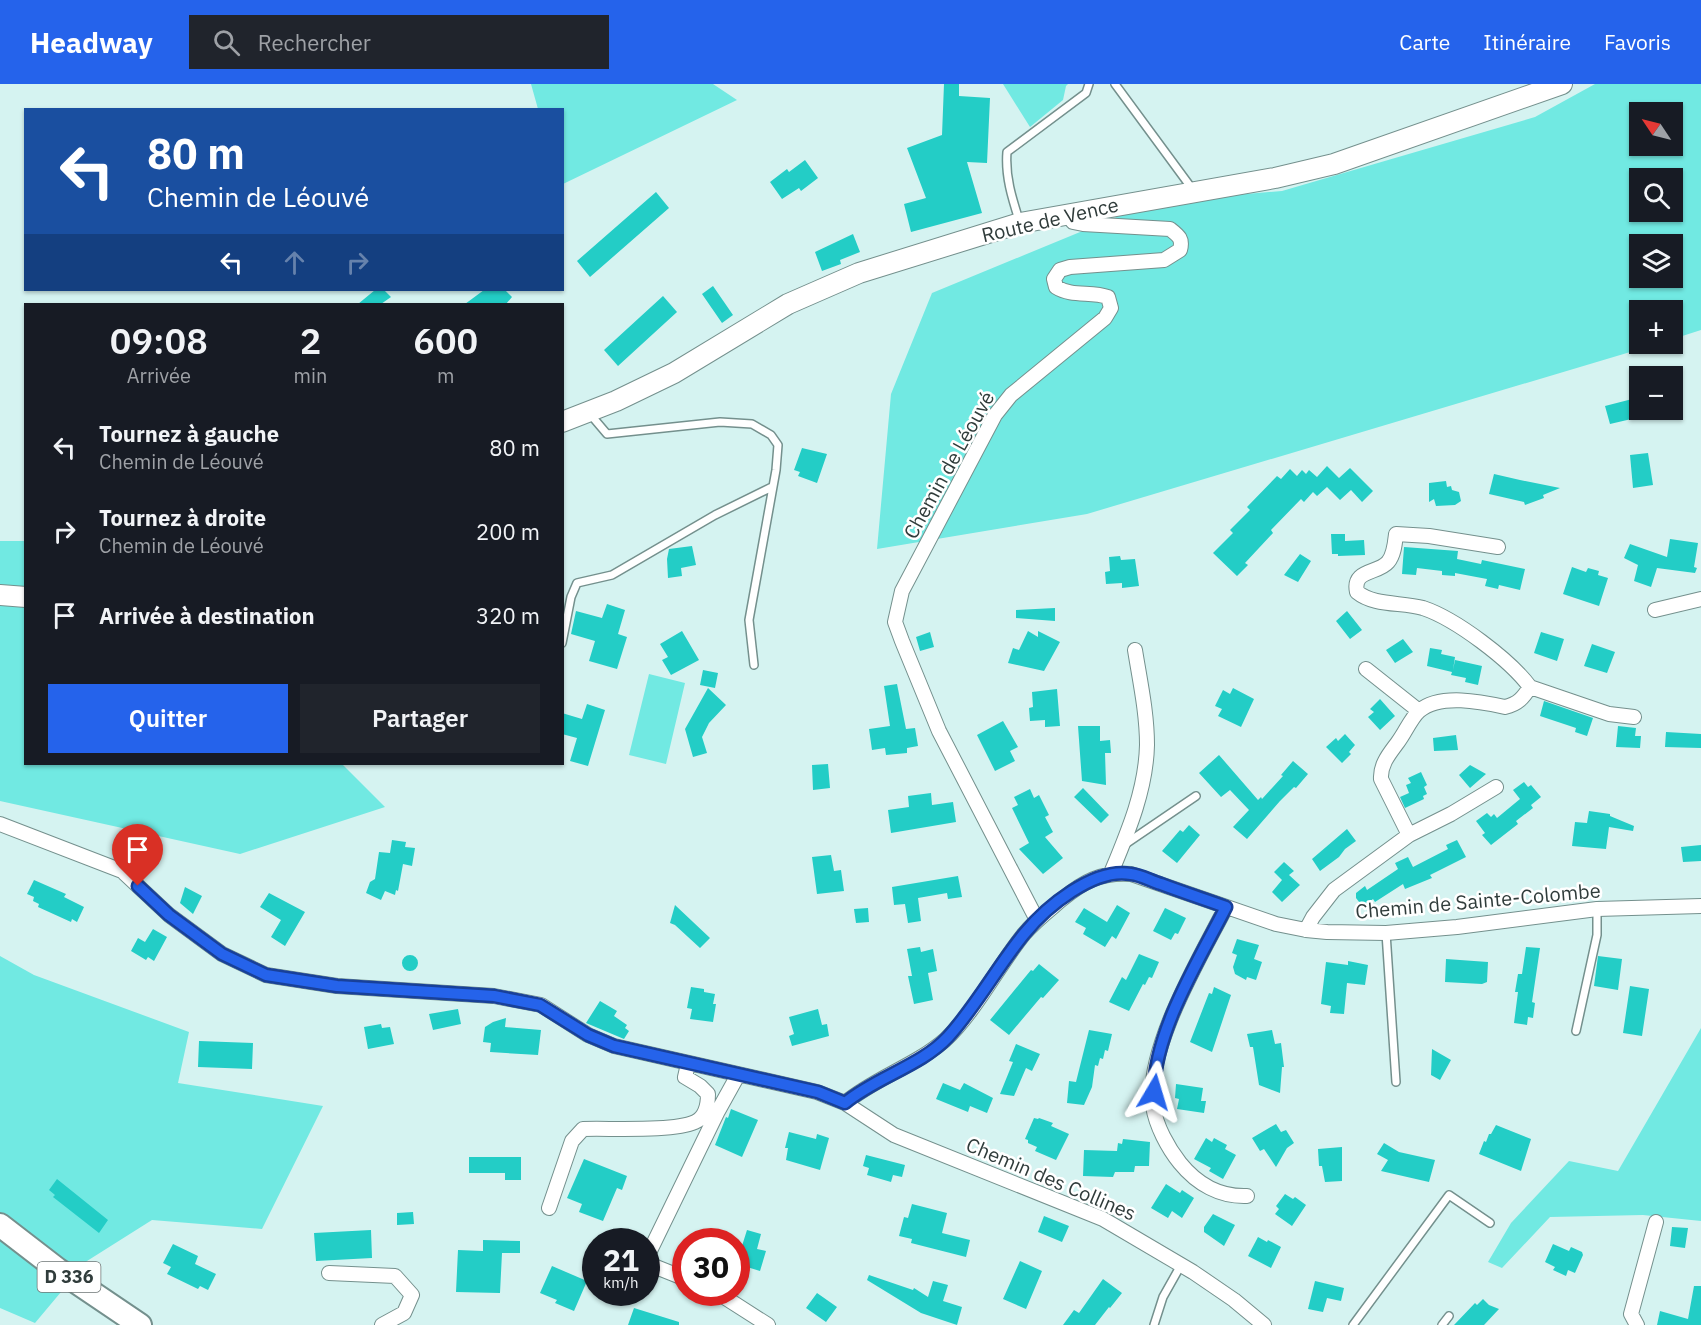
<!DOCTYPE html>
<html lang="fr">
<head>
<meta charset="utf-8">
<style>
	:root { --surface:#171b24; --page:#20242c; --text:#f1f3f6; --muted:#9ea1a6; --accent:#2563eb }
	body { margin:0; font-family:"IBM Plex Sans",sans-serif; background:var(--page); color:var(--text); height:100vh; display:flex; flex-direction:column; font-size:22px; white-space:nowrap }
	* { box-sizing:border-box; margin:0 }
	p { font-size:20px; color:var(--muted) }
	.icon { flex:none; width:33px; height:33px; fill:none; stroke:currentColor; stroke-width:2; stroke-linecap:round; stroke-linejoin:round }
	.map { position:relative; flex:1; overflow:hidden }
	.side { position:absolute; left:24px; top:219px; width:540px; height:462px; display:flex; flex-direction:column; background:var(--surface); border-radius:0px; box-shadow:0 2px 4px #0004 }
	.side>* { flex:none }
	.hud { position:absolute; left:24px; top:24px; width:540px; height:183px; border-radius:0px; box-shadow:0 2px 4px #0004; background:#1a4fa0; color:#fff; overflow:hidden }
	.needle { width:39px; rotate:305deg }
	.tools { position:absolute; left:1629px; top:18px; display:grid; gap:12px }
	.tools a { display:grid; place-items:center; width:54px; height:54px; border-radius:0px; background:var(--surface); box-shadow:0 2px 4px #0004; font-size:30px }
	.speed { position:absolute; left:582px; top:1144px; display:flex; gap:12px; font-size:30px; font-weight:700; text-align:center }
	.speed>* { display:grid; place-content:center; width:78px; height:78px; border-radius:50%; background:var(--surface); box-shadow:0 2px 4px #0004; line-height:1 }
	.speed small { font-size:15px; font-weight:400 }
	.speed .limit { border:9px solid #d22; background:#fff; color:#111 }
	.pin { position:absolute; display:grid; place-items:center; width:51px; height:51px; color:#fff; margin:-62px -26px; border-radius:50% 50% 50% 0; rotate:-45deg; box-shadow:0 0 6px #0007 }
	.pin .icon { rotate:45deg }
	.me { position:absolute; width:66px; margin:-33px; rotate:7deg; stroke-linejoin:round; filter:drop-shadow(0 0 4px #0008) }
	.turn { display:flex; align-items:center; gap:21px; height:126px; padding:0 24px; font-size:27px }
	.turn .icon { width:78px; height:78px; stroke-width:2.5 }
	.turn b { display:block; font-size:42px; line-height:51px }
	.lanes { display:flex; align-items:center; height:57px; padding:0 24px; background:#0003; justify-content:center; gap:30px; direction:ltr }
	.lanes .off { opacity:.35 }
	.eta { display:flex; justify-content:space-evenly; align-items:center; height:102px; text-align:center }
	.eta b { font-size:36px; font-weight:600; line-height:42px }
	.cta { display:flex; gap:12px; margin-top:auto; padding:12px 24px }
	.cta a { flex:1; height:69px; border-radius:0px; background:var(--accent); color:#fff; font-size:24px; font-weight:600; line-height:69px; text-align:center }
	.cta a+a { background:var(--page); color:var(--text) }
	ul { padding:0; list-style:none }
	li { display:flex; align-items:center; gap:18px; height:84px; padding:0 24px }
	li div { flex:1 }
	li b { display:block; font-size:22px }
	li em { font-style:normal }
	header { display:flex; align-items:center; gap:36px; box-sizing:border-box; height:84px; padding:0 30px; background:var(--accent); color:#fff }
	header strong { font-size:28px }
	nav { display:flex; gap:33px; margin-inline-start:auto; font-size:21px }
	.search { width:420px; height:54px; background:var(--page); display:flex; align-items:center; gap:15px; box-sizing:border-box; padding:0 21px; border-radius:0px; color:var(--muted); font-size:22px }
	.map>svg:first-child { display:block }
	.green { fill:#71e9e2; fill-rule:evenodd }
	.building { fill:#23cdc6 }
	.lines { fill:none; stroke-linecap:round; stroke-linejoin:round }
	.service-casing { stroke:#74908d; stroke-width:10 }
	.minor-casing { stroke:#74908d; stroke-width:16 }
	.secondary-casing { stroke:#74908d; stroke-width:22 }
	.primary-casing { stroke:#74908d; stroke-width:26 }
	.service { stroke:#fff; stroke-width:7 }
	.minor { stroke:#fff; stroke-width:14 }
	.secondary { stroke:#fff; stroke-width:20 }
	.primary { stroke:#fff; stroke-width:22 }
	.route-casing { stroke:#184099; stroke-width:15 }
	.route { stroke:#2563eb; stroke-width:10 }
	.labels { text-anchor:middle; stroke-width:5; stroke-linejoin:round; paint-order:stroke }
	.shield { fill:#fff; stroke:#6e7676; stroke-width:1.5 }
	.shield-label { font-size:18px; font-weight:bold; fill:#303c3b }
	.street-label { font-size:20px; fill:#303c3b; stroke:#fff }
</style>
</head>
<body>
<header>
<strong>Headway</strong>
<div class="search"><svg class="icon" aria-label="search" viewBox="0 0 24 24"><circle cx="10" cy="10" r="6"/><path d="M15 15l6 6"/></svg>Rechercher</div>
<nav><a>Carte</a><a>Itinéraire</a><a>Favoris</a></nav>
</header>
<div class="map">
<svg width="1701" height="1241" viewBox="0 0 1701 1241">
	<rect width="100%" height="100%" fill="#d5f3f1"/>
	<!-- green -->
	<path class="green" d="M531 0H713L737 16 563 100 562 26 538 25Z
		M1003 0H1068L1066 2 1063 16 1030 43Z
		M1595 0H1701V246L1673 255 1672 226H1640V260H1657L1087 430 877 465 891 310 932 209 1153 118 1282 107 1535 33ZM1640 28H1672V62H1640ZM1640 94H1672V128H1640ZM1640 160H1672V194H1640Z
		M0 457H25L26 680H342L385 723 240 770 0 717Z
		M649 590 685 599 666 680 629 671Z
		M0 872 34 891 189 948 178 999 323 1022 262 1145 152 1136 87 1177 35 1239 0 1224Z
		M1701 944V1137L1643 1131 1550 1133 1502 1184 1488 1178 1511 1139 1569 1077 1618 1087Z"/>
	<!-- building -->
	<path class="building" d="M944 0H959V12L990 14 987 79 967 78 982 129 911 148 904 120 926 114 907 64 942 51Z
		M805 76 818 94 801 107 799 104 782 115 770 98 787 85 789 88Z
		M656 108 669 124 590 193 577 177Z
		M853 150 860 168 840 176 841 180 822 187 815 168Z
		M713 202 733 231 722 239 702 210Z
		M375 206H384L391 213 381 220H358Z
		M484 206H505L512 213 506 220H465Z
		M663 212 677 228 618 282 604 266Z
		M1640 313V333L1610 340 1605 322Z
		M802 364 827 370 817 399 798 392 800 388 794 386Z
		M1648 369 1653 401 1633 404 1630 371Z
		M1327 382 1339 394 1350 384 1373 407 1362 418 1351 406 1340 416 1327 403 1317 412 1313 408 1304 418 1301 415 1271 446 1273 449 1245 479 1248 481 1237 492 1213 469 1233 449 1230 446 1250 426 1247 423 1277 392 1281 395 1290 385 1297 392 1302 386 1306 390 1309 386 1317 393Z
		M1494 390 1520 396 1560 404 1543 411 1544 414 1525 421 1524 418 1489 410Z
		M1446 397 1447 403 1451 402 1452 406 1459 408 1461 417 1455 421 1436 422 1434 415 1429 418V399Z
		M1331 450H1345V457L1364 456 1365 471 1338 472V470H1332Z
		M1670 455 1698 459 1694 483 1697 484 1695 489 1657 484 1651 503 1634 497 1638 481 1624 474 1630 460 1667 473Z
		M692 462 696 481 681 484 682 492 668 494 667 475 669 465Z
		M1404 463 1458 467 1457 475 1481 480 1482 476 1525 485 1520 506 1499 501 1498 505 1485 502 1487 495 1455 489V492L1442 491V487L1417 484 1416 491 1402 490Z
		M1300 470 1311 477 1298 498 1284 491Z
		M1120 472 1121 476 1135 475 1139 502 1122 504V499L1106 500 1105 488 1110 487 1109 473Z
		M1572 483 1586 488 1588 484 1599 487 1598 491 1608 494 1599 522 1563 510Z
		M607 520 625 526 618 550 627 553 617 585 589 577 595 557 571 550 576 527 602 534Z
		M1055 524V537L1016 534V526Z
		M1347 527 1362 546 1350 555 1336 537Z
		M682 547 699 576 671 591 662 576 668 573 660 560Z
		M1028 547 1038 553V547L1060 558 1044 587 1008 579 1013 564 1019 566Z
		M930 548 934 563 920 567 916 553Z
		M1541 548 1564 555 1557 577 1534 569Z
		M1403 555 1413 568 1395 579 1386 566Z
		M1592 560 1615 568 1607 589 1584 582Z
		M1430 564 1442 566 1441 570 1455 573 1453 586 1455 576 1482 582 1478 601 1465 598 1466 594 1451 591 1452 588 1427 582Z
		M703 586 718 589 715 604 700 601Z
		M897 600 906 645 915 644 918 662 907 664V669L886 671 885 664 872 666 869 645 890 642 884 602Z
		M708 604 726 621 709 639 702 653 707 669 693 673 685 645Z
		M1233 604 1254 615 1241 643 1218 632 1222 625 1215 622 1223 606 1230 610Z
		M1057 605 1060 642 1045 643V636L1030 637 1029 624 1033 623 1032 608Z
		M1380 615 1395 632 1380 646 1368 633 1374 628 1370 625Z
		M1544 617 1593 634 1587 652 1575 648 1576 644 1540 632Z
		M587 620 605 626 588 682 570 677 577 654 562 650V629L582 635Z
		M1003 637 1018 663 1010 667 1015 677 995 687 977 651Z
		M1078 642H1100V657L1110 656 1111 669H1105L1106 701 1082 697Z
		M1618 642 1636 644 1635 652H1641L1640 664 1616 663Z
		M1666 648 1701 650V664L1665 663Z
		M1345 650 1355 661 1349 668 1351 670 1342 679 1326 663 1336 654 1338 657Z
		M1456 651 1458 666 1434 667 1433 654Z
		M1219 671 1258 716 1261 713 1262 715 1283 692 1281 691 1293 677 1308 690 1296 704 1294 703 1280 717 1247 755 1233 743 1249 726 1230 706 1221 713 1199 689Z
		M828 680 830 704 813 706 812 681Z
		M1470 681 1486 690 1470 704 1459 691Z
		M1421 688 1427 701 1424 703 1427 710 1423 712 1424 715 1405 724 1400 713 1409 709 1406 701 1411 699 1408 694Z
		M1524 698 1528 703 1531 701 1541 713 1531 721 1533 724 1516 737 1518 740 1491 761 1482 751 1485 749 1476 737 1487 729 1491 733 1494 730 1497 734 1520 715 1513 706Z
		M1083 704 1109 731 1101 739 1074 713Z
		M1030 705 1034 714 1039 711 1049 731 1045 733 1053 748 1045 753 1063 774 1043 790 1019 765 1029 759 1012 724 1018 721 1014 713Z
		M931 709 932 721 953 718 956 738 891 749 888 726 909 723 908 712Z
		M1589 727 1610 730V732L1634 742 1633 747 1609 743 1606 765 1572 762 1575 738 1587 739Z
		M1189 741 1200 751 1177 779 1162 767 1180 746 1183 748Z
		M1347 745 1356 757 1345 765 1339 773 1320 787 1312 775Z
		M392 756 406 758 405 763 415 764 412 782 403 780 398 807 396 806 395 811 385 807 381 816 366 809 370 798 375 795 379 768 390 769Z
		M1457 756 1466 773 1430 791 1432 794 1405 805 1403 800 1375 818 1373 815 1363 823 1356 814V809L1365 802 1367 806 1398 785 1395 779 1408 773 1413 783 1448 765 1446 761Z
		M1701 761V777L1683 778 1681 763Z
		M831 771 834 787 841 786 844 807 817 810 812 773Z
		M1284 778 1294 787 1289 791 1300 801 1282 818 1272 808 1282 796 1274 788Z
		M958 792 962 813 948 815 947 809 918 814 921 837 908 839 905 820 894 821 892 803Z
		M34 796 66 810 64 813 84 823 77 838 72 835 71 838 38 823 39 820 33 817 34 813 27 810Z
		M185 803 202 812 193 830 180 819Z
		M269 809 305 828 285 862 271 853 281 836 260 823Z
		M675 821 710 854 700 864 675 841 670 839Z
		M1117 821 1130 829 1116 855 1112 852 1105 863 1083 850 1086 844 1075 838 1084 824 1107 838Z
		M868 824 869 838 856 839 854 825Z
		M1165 824 1186 834 1178 850 1175 849 1171 856 1153 847Z
		M153 845 167 853 154 877 148 873 146 876 131 867 138 854 145 858Z
		M1237 855 1259 861 1254 875 1262 878 1256 896 1247 893 1246 896 1235 890 1233 883 1237 871 1232 869Z
		M920 863 921 868 933 865 937 887 928 889 933 916 914 920 908 892H912L907 865Z
		M1526 863 1540 864 1532 918 1535 919 1533 934 1528 933 1527 941 1514 939 1518 908H1515L1518 890H1522Z
		M1139 870 1159 878 1152 894 1149 893 1145 901 1143 900 1129 927 1109 918 1122 893 1126 896Z
		M402 879a8 8 0 1 1 16 0a8 8 0 1 1-16 0Z
		M1598 872 1622 875 1618 906 1594 902Z
		M1446 875 1488 878 1487 898 1482 900 1445 898Z
		M1348 877 1368 881 1365 901 1347 899 1344 930 1330 929 1331 922 1321 920 1326 878 1348 881Z
		M1039 880 1059 896 1043 914 1041 913 1009 951 990 936 1031 886 1033 887Z
		M1630 902 1649 905 1642 952 1623 949Z
		M691 903 704 905V908L715 910 713 920H716L713 938 690 935 692 925 687 924Z
		M1214 903 1231 911 1212 968 1190 958 1209 909 1212 910Z
		M600 917 617 927 614 932 627 941 625 944 629 947 624 955 586 939Z
		M458 925 461 940 433 946 429 930Z
		M818 925 822 941 827 940 829 952 792 962 789 952 794 950 789 933Z
		M506 934 505 943 541 946 538 971 490 968 491 959 483 958 485 943 493 938Z
		M381 940 382 944 390 943 394 960 368 965 364 943Z
		M1089 946 1112 950 1108 967 1105 966 1103 975 1100 974 1098 982 1095 981 1092 1003 1084 1021 1067 1019 1069 997 1076 998Z
		M1272 946 1275 960 1281 959 1284 983H1282L1280 1009 1259 1001 1253 963H1250L1247 950Z
		M199 957 253 959 252 985 198 983Z
		M1016 960 1040 970 1032 987 1026 984 1014 1012 1000 1010 1013 978 1009 977Z
		M1432 965 1451 976 1440 996 1431 991Z
		M943 999 960 1006 964 999 993 1014 987 1029 970 1022 968 1028 936 1015Z
		M1176 1000 1203 1004 1201 1017H1206L1204 1029 1177 1025 1179 1015 1175 1014Z
		M731 1025 758 1036 742 1073 715 1061 726 1033 728 1034Z
		M1034 1034 1038 1035 1039 1034 1053 1039 1051 1042 1069 1050 1056 1076 1035 1067 1037 1063 1028 1059V1056L1025 1055Z
		M1276 1040 1281 1048 1286 1046 1294 1059 1287 1064 1276 1083 1264 1065 1260 1067 1252 1054Z
		M1496 1041 1531 1055 1521 1087 1479 1070 1484 1057 1486 1058 1489 1050H1491Z
		M789 1048 816 1055 817 1050 829 1054 820 1086 786 1076 788 1064H785Z
		M1206 1054 1212 1058 1214 1054 1227 1061 1225 1065 1236 1071 1223 1095 1209 1087 1211 1084 1194 1075Z
		M1123 1055 1150 1058 1149 1082H1135L1134 1088H1115L1113 1093 1083 1092 1084 1066 1117 1067 1118 1059 1122 1060Z
		M1384 1059 1399 1068 1435 1076 1429 1098 1381 1087 1388 1076 1377 1070Z
		M1342 1063V1097L1325 1098 1322 1082H1319L1318 1065Z
		M866 1071 905 1081 902 1093 893 1091 891 1098 867 1091 869 1084 863 1082Z
		M469 1073H521V1096H505V1089H469Z
		M584 1075 627 1092 622 1106 617 1104 603 1137 579 1128 582 1120 567 1114Z
		M57 1095 108 1136 99 1149 53 1113 55 1111 49 1106Z
		M1166 1100 1180 1109 1182 1106 1194 1114 1182 1134 1172 1127 1168 1134 1151 1124Z
		M1285 1110 1293 1115 1295 1113 1306 1121 1292 1142 1275 1130 1279 1125 1276 1122Z
		M912 1120 947 1129 942 1149 970 1156 966 1173 911 1159 912 1155 899 1152 904 1133 908 1134Z
		M413 1128 414 1140 397 1141V1129Z
		M1213 1130 1235 1141 1224 1162 1204 1148V1143Z
		M1044 1132 1069 1142 1062 1158 1038 1148Z
		M1672 1143 1688 1144 1685 1164 1670 1162Z
		M371 1146 372 1174 316 1177 314 1149Z
		M747 1146 761 1150 757 1165 766 1167 760 1187 747 1183 740 1206H736V1163L741 1165Z
		M1258 1153 1267 1158 1268 1156 1281 1163 1271 1184 1248 1172Z
		M483 1156 520 1157V1169H502L500 1209 456 1208 458 1166 483 1167Z
		M173 1160 198 1172 195 1180 216 1190 208 1206 200 1202 198 1205 167 1190 171 1183 163 1179Z
		M1553 1160 1569 1167 1571 1163 1582 1168 1583 1171 1575 1189 1568 1186 1566 1192 1553 1186 1555 1183 1545 1178Z
		M1020 1177 1042 1187 1026 1225 1003 1215Z
		M552 1182 587 1197 574 1227 555 1219 557 1216 540 1209Z
		M869 1191 913 1206 914 1204 928 1213 933 1197 948 1201 943 1217 962 1223 957 1241 921 1229 867 1196Z
		M1103 1195 1122 1209 1110 1224 1109 1223 1095 1241H1063L1074 1226 1079 1229Z
		M1315 1197 1344 1204 1341 1217 1327 1214 1323 1228 1308 1225Z
		M1694 1202H1701V1241H1657L1660 1227 1688 1235Z
		M817 1209 837 1223 826 1238 806 1224Z
		M1483 1215 1489 1221 1499 1225 1484 1241H1454L1475 1219 1477 1221Z
		M634 1224 679 1238V1241H628Z"/>
	<g class="lines">
		<defs>
			<path id="service" d="M1115 0 1193 106
				M1019 136C1012 114 1005 92 1007 68L1086 9 1089 0
				M590 330 607 350 720 338 752 340 771 351 778 361 776 386 749 536 754 581
				M562 559 571 513 577 499 612 491 715 431 772 403
				M1124 761 1196 712
				M1386 849 1396 998
				M1576 947 1597 851V825
				M1154 1241 1163 1213 1181 1181
				M1353 1241 1449 1111 1490 1139
				M1442 1241 1449 1232"/>
			<path id="minor" d="M1498 463 1429 452 1396 450C1395 459 1394 471 1388 478 1378 490 1352 485 1357 508 1374 522 1401 518 1423 524 1456 535 1510 576 1530 603L1609 630 1634 633
				M1655 526 1701 515
				M1366 585 1419 627
				M0 740 122 787 169 831 222 870 266 891 337 902 494 912 541 921 588 951 614 962 817 1008 845 1019 894 1051 1103 1135 1193 1188 1234 1216 1264 1241
				M1409 751 1381 695C1380 680 1390 669 1398 658 1405 649 1411 634 1419 627 1440 609 1482 618 1505 623 1518 620 1523 614 1530 603
				M1111 789C1128 748 1146 706 1147 661 1147 629 1140 597 1135 566
				M1226 823C1200 874 1145 965 1153 1022 1156 1042 1168 1064 1180 1079 1197 1100 1220 1113 1247 1112
				M1037 836 939 647 902 557 895 538 902 507 995 331 1011 311 1105 234 1111 224 1108 213C1091 207 1072 213 1056 203L1054 195 1060 186 1070 183 1164 176 1180 166C1183 155 1179 152 1170 145L1083 140 1073 138 1066 129
				M1306 846 1313 833 1334 806 1409 751 1451 730 1496 703
				M845 1019C875 994 915 982 945 956 975 928 998 882 1024 850 1035 837 1048 827 1061 816 1084 797 1101 788 1131 790L1276 840 1306 846 1327 848 1386 849 1457 843 1597 825 1701 822
				M549 1124 572 1057 583 1045C610 1044 673 1048 695 1038 706 1033 708 1021 708 1010L700 1002 685 993 688 980
				M646 1175 718 1027 738 991
				M646 1179 686 1195
				M329 1189 395 1192 412 1211 404 1229 382 1241
				M718 1209 768 1241
				M1637 1241 1631 1230 1656 1138"/>
			<path id="secondary" d="M562 338 616 317 674 289 788 220 859 189 1020 139 1275 94 1334 80 1562 0
				M0 511 26 513"/>
			<path id="primary" d="M0 1141 57 1185 140 1241"/>
		</defs>
		<!-- service casing -->
		<use href="#service" class="service-casing"/>
		<!-- minor casing -->
		<use href="#minor" class="minor-casing"/>
		<!-- secondary casing -->
		<use href="#secondary" class="secondary-casing"/>
		<!-- primary casing -->
		<use href="#primary" class="primary-casing"/>
		<!-- service -->
		<use href="#service" class="service"/>
		<!-- minor -->
		<use href="#minor" class="minor"/>
		<!-- secondary -->
		<use href="#secondary" class="secondary"/>
		<!-- primary -->
		<use href="#primary" class="primary"/>
	</g>
	<g class="lines">
		<defs>
			<path id="route" d="M138 802 169 831 222 870 266 891 337 902 494 912 540 921 588 951 614 962 818 1008 845 1019C876 993 921 982 948 953 977 921 997 883 1024 850 1046 823 1094 783 1131 790 1141 791 1151 797 1161 800 1182 808 1204 815 1226 823 1199 876 1154 948 1154 1008"/>
		</defs>
		<!-- route casing -->
		<use href="#route" class="route-casing"/>
		<!-- route -->
		<use href="#route" class="route"/>
	</g>
	<g class="labels">
		<!-- shield labels -->
		<rect class="shield" x="37.5" y="1178" width="63" height="30" rx="4.5"/>
		<g class="shield-label">
			<text x="69" y="1199">D 336</text>
		</g>
		<!-- street labels -->
		<g class="street-label">
			<text transform="translate(1050 136) rotate(-13)" y="7">Route de Vence</text>
			<text transform="translate(949 381) rotate(-61)" y="7">Chemin de Léouvé</text>
			<text transform="translate(1478 817) rotate(-5)" y="7">Chemin de Sainte-Colombe</text>
			<text transform="translate(1051 1095) rotate(23)" y="7">Chemin des Collines</text>
		</g>
	</g>
</svg>
<div class="tools">
<a><svg class="needle" viewBox="-14 -14 28 28"><path d="M0-13l5 13h-10z" fill="#e53935"/><path d="M0 13l5-13h-10z" fill="#9ea1a6"/></svg></a>
<a><svg class="icon" aria-label="search" viewBox="0 0 24 24"><circle cx="10" cy="10" r="6"/><path d="M15 15l6 6"/></svg></a>
<a><svg class="icon" aria-label="layers" viewBox="0 0 24 24"><path d="M12 4l9 5-9 5-9-5zM3 14l9 5 9-5"/></svg></a>
<a>+</a>
<a>−</a>
</div>
<div class="speed"><div>21<small>km/h</small></div><div class="limit">30</div></div>
<div class="pin" style="left:138px;top:802px;background:#d93025"><svg class="icon" aria-label="arrive" viewBox="0 0 24 24"><path d="M6 21V4h12l-3 4 3 4H6"/></svg></div>
<svg class="me" style="left:1154px;top:1008px" viewBox="-20 -20 40 40"><path d="M0-17L14 15 0 8-14 15z" fill="#2563eb" stroke="#fff" stroke-width="4"/></svg>
<div class="hud">
<div class="turn"><svg class="icon" aria-label="left" viewBox="0 0 24 24"><path d="M17 20v-9H6M10 6l-5 5 5 5"/></svg><div><b>80 m</b>Chemin de Léouvé</div></div>
<div class="lanes"><svg class="icon" aria-label="left" viewBox="0 0 24 24"><path d="M17 20v-9H6M10 6l-5 5 5 5"/></svg><svg class="icon off" aria-label="ahead" viewBox="0 0 24 24"><path d="M12 20V5M6 11l6-6 6 6"/></svg><svg class="icon off" aria-label="right" viewBox="0 0 24 24"><path d="M7 20v-9h11M14 6l5 5-5 5"/></svg></div>
</div>
<section class="side">
<div class="eta">
<div><b>09:08</b><p>Arrivée</p></div>
<div><b>2</b><p>min</p></div>
<div><b>600</b><p>m</p></div>
</div>
<ul>
<li><svg class="icon" aria-label="left" viewBox="0 0 24 24"><path d="M17 20v-9H6M10 6l-5 5 5 5"/></svg><div><b>Tournez à gauche</b><p>Chemin de Léouvé</p></div><em>80 m</em></li>
<li><svg class="icon" aria-label="right" viewBox="0 0 24 24"><path d="M7 20v-9h11M14 6l5 5-5 5"/></svg><div><b>Tournez à droite</b><p>Chemin de Léouvé</p></div><em>200 m</em></li>
<li><svg class="icon" aria-label="arrive" viewBox="0 0 24 24"><path d="M6 21V4h12l-3 4 3 4H6"/></svg><div><b>Arrivée à destination</b></div><em>320 m</em></li>
</ul>
<div class="cta"><a>Quitter</a><a>Partager</a></div>
</section>
</div>
</body>
</html>
